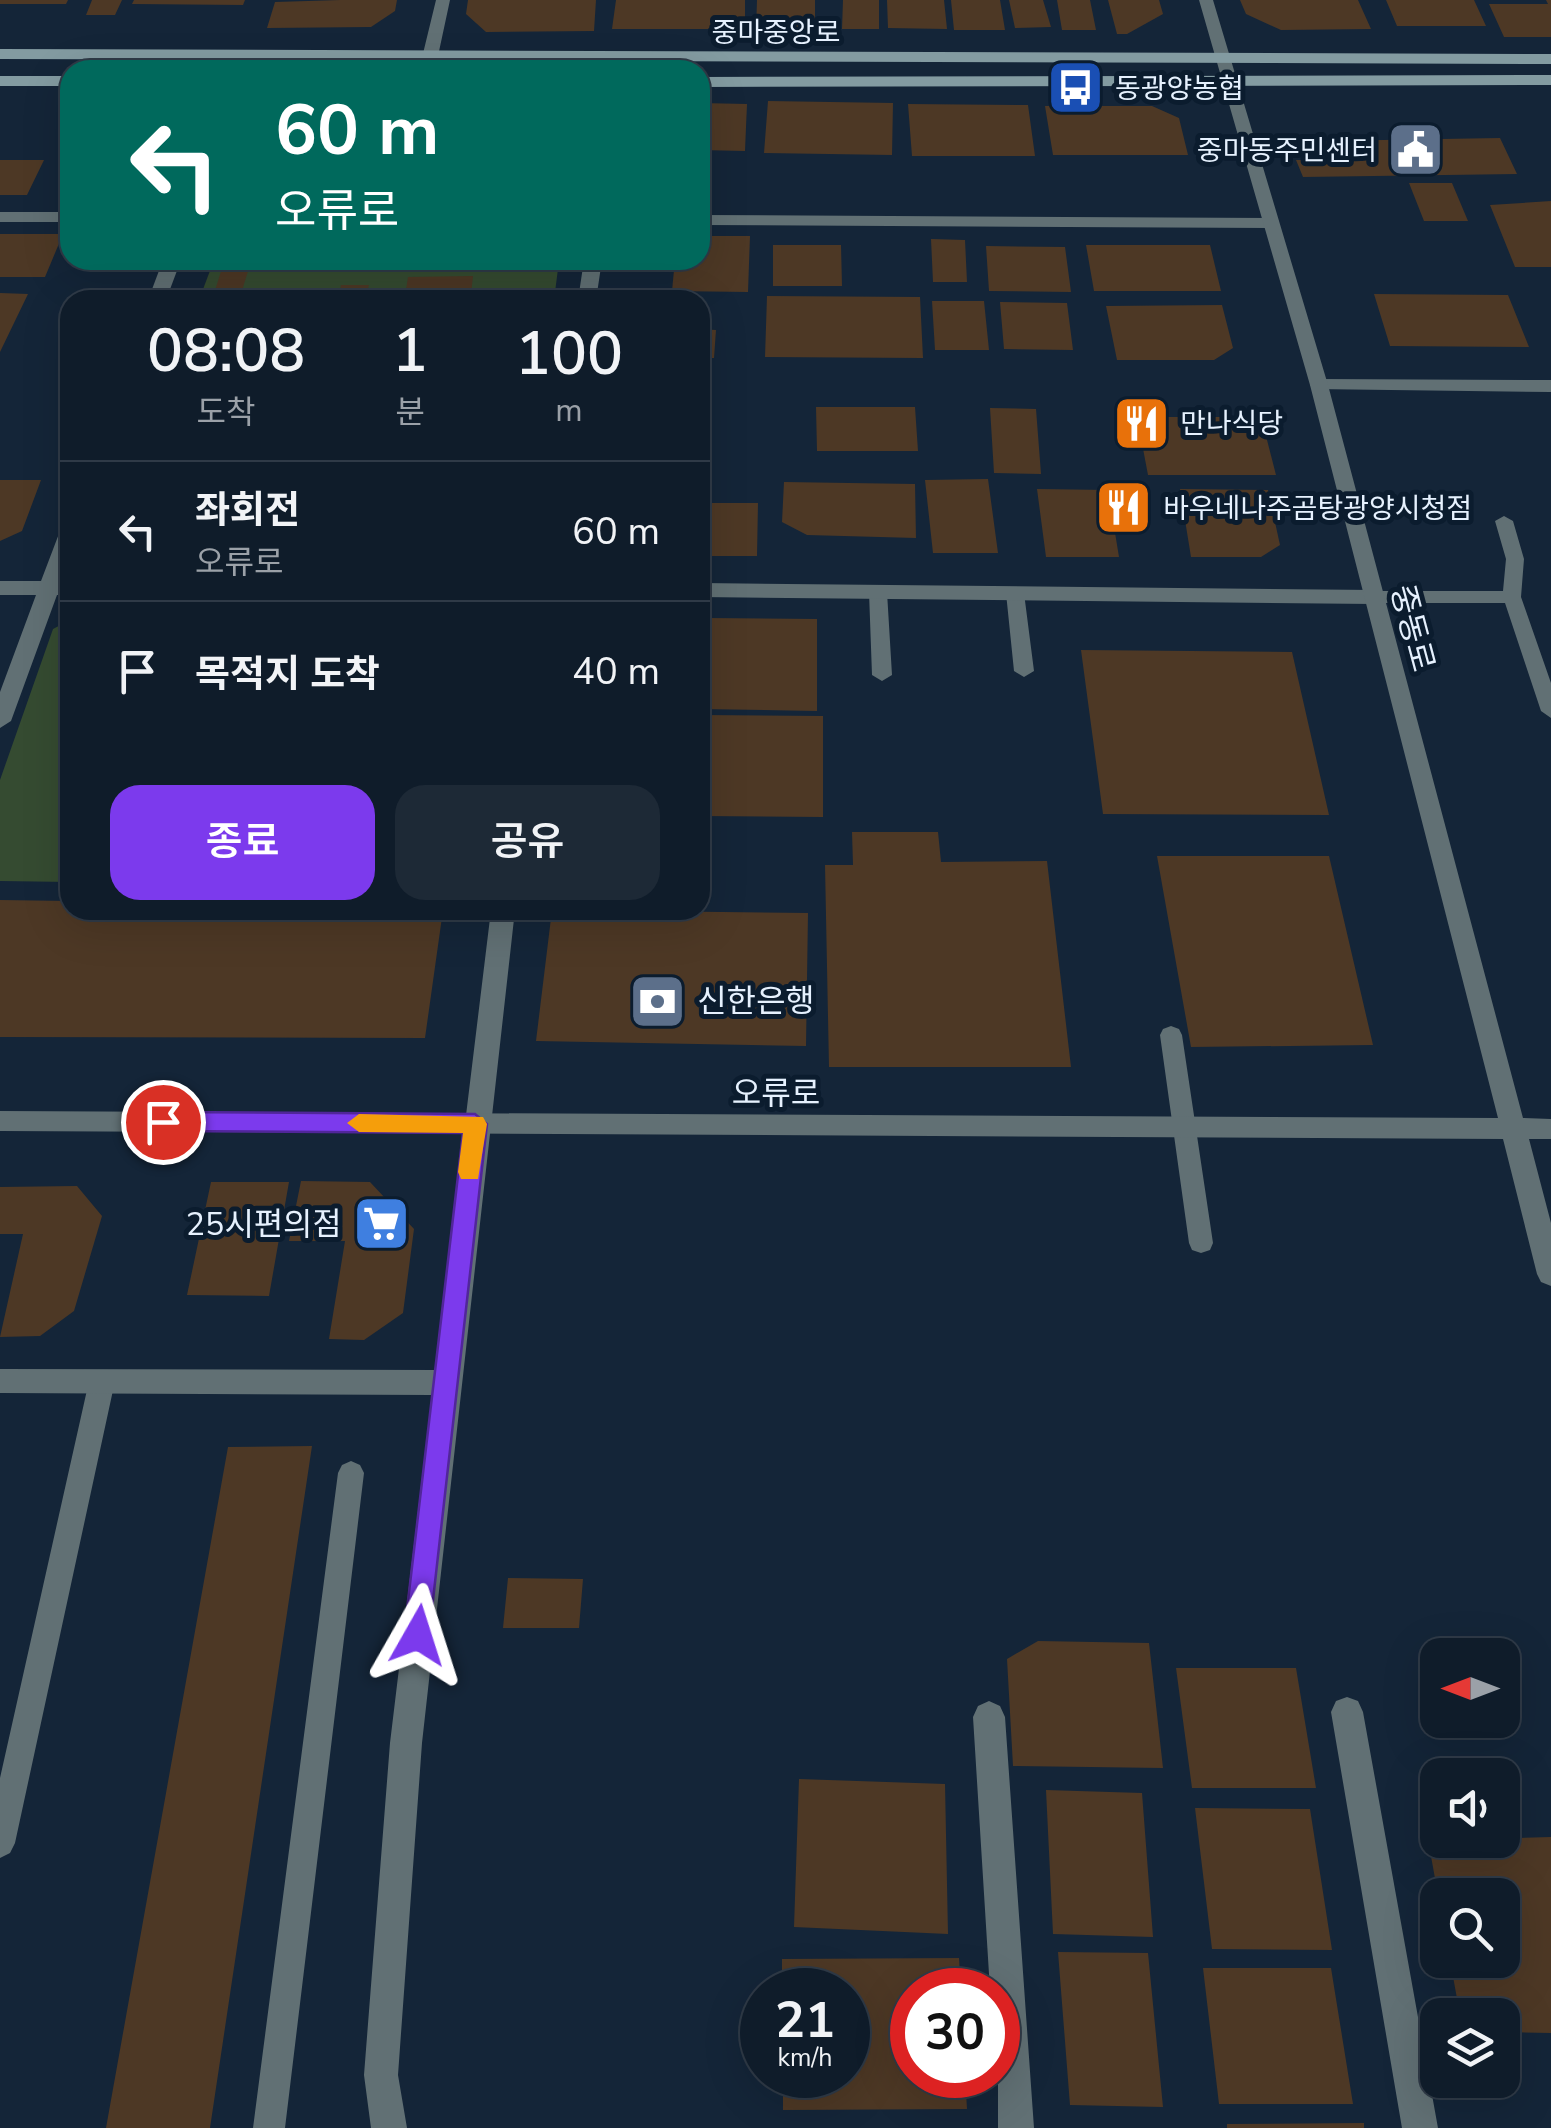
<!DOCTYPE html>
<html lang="ko">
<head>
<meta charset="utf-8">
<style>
	:root { --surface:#0f1c2a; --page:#1d2936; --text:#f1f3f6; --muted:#9ba1a8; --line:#2f3a47; --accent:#7c3aed }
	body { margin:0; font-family:"Nunito Sans","Noto Sans KR",sans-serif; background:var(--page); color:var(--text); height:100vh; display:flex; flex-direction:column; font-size:38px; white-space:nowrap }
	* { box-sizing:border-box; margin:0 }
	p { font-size:32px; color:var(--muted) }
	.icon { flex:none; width:55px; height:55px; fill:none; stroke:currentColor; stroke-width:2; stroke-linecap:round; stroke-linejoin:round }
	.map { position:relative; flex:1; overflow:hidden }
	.panel { position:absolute; left:60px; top:290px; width:650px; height:630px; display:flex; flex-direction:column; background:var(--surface); border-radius:30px; box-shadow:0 10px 40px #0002,0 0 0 2px var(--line) }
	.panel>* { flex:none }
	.banner { position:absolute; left:60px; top:60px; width:650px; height:210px; border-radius:30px; box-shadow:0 10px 40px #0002,0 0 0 2px var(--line); background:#00695c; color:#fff; overflow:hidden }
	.needle { width:65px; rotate:270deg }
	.controls { position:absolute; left:1420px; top:1638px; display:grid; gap:20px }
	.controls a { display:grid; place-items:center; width:100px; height:100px; border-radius:20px; background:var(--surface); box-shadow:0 10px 40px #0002,0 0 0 2px var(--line); font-size:50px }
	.speed { position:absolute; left:740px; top:1968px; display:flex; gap:20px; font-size:50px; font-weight:700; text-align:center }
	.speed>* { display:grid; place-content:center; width:130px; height:130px; border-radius:50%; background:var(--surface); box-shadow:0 10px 40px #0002,0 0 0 2px var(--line); line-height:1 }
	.speed small { font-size:25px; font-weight:400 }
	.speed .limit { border:15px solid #d22; background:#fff; color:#111 }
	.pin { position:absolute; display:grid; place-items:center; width:85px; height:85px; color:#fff; margin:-42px; border:5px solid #fff; border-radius:50%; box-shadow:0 2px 10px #0007 }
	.me { position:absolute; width:110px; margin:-55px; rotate:6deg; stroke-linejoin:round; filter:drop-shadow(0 0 8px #0008) }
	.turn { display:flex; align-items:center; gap:35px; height:210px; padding:0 50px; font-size:45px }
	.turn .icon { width:130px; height:130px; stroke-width:2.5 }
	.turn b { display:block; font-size:70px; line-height:85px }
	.eta { display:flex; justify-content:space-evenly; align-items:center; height:170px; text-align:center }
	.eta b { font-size:60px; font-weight:600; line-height:70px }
	.primary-button { display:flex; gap:20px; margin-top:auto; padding:20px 50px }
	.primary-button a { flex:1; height:115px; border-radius:30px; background:var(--accent); color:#fff; font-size:40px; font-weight:600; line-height:115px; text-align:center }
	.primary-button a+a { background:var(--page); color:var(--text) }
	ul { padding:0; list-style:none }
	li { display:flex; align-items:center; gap:30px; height:140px; padding:0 50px; border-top:2px solid var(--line) }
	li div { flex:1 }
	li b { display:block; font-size:38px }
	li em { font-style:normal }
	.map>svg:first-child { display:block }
	.green { fill:#354b31 }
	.building { fill:#4d3825 }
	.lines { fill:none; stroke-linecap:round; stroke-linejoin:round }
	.service { fill:#617074; fill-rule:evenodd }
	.pedestrian { fill:#617074; fill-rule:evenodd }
	.minor { fill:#617074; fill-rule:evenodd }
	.tertiary { fill:#617074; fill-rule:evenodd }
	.secondary { fill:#839ba1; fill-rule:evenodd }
	.route { fill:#7c3aed; stroke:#51269a; stroke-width:2.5 }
	.slow { fill:#f59e0b }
	.labels { text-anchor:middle; stroke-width:10; stroke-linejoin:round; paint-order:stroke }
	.far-street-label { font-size:28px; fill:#e6f1fe; stroke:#0b1c2e }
	.far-poi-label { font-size:28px; fill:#e6f1fe; stroke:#0b1c2e; text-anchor:start }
	.street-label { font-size:32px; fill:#e6f1fe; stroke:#0b1c2e }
	.poi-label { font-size:32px; fill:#e6f1fe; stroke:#0b1c2e; text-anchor:start }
</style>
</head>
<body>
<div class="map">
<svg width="1551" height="2128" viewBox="0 0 1551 2128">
	<rect width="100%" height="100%" fill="#142538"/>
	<!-- green -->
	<path class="green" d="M214 260H558L559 261 554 300H199Z
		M70 620V882L0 881V780L53 629Z"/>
	<!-- building -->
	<path class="building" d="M0 0H68L66 4H0Z
		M92 0H122L115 15H86Z
		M134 0H245L243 5 132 4Z
		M340 0H397L395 11 371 27 267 28 275 2Z
		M468 0H596L594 31 486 32 466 14Z
		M616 0H745V29H612Z
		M757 0H815V32H756Z
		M843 0H879V29H842Z
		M887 0H944L947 29 888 28Z
		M951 0H1000L1005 30H954Z
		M1009 0H1043L1051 27 1015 28Z
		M1057 0H1090L1096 30H1062Z
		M1108 0H1159L1163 14 1127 34H1117Z
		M1240 0H1358L1371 29 1281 30 1246 14Z
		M1386 0H1474L1486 26H1397Z
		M1546 0H1551V37H1504L1489 4H1548Z
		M768 101 893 103 892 155 764 153Z
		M700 103 747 104 745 151 700 150Z
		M908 104 1028 105 1035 156H912Z
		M1045 106H1152L1179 118 1188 155H1053Z
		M1500 138 1517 174 1303 177 1296 160H1331L1324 141Z
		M0 160H44L27 195H0Z
		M1409 183H1452L1468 221H1424Z
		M1551 201V267H1515L1490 205Z
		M0 234H63L45 277H0Z
		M700 236H750L748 292 672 291 674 270H618L619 260H700Z
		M931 239 965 240 967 282H933Z
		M773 245H841L842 286H773Z
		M1086 245H1210L1221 291H1094Z
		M986 246 1065 247 1071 292 989 291Z
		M223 265H250L239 300H212Z
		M473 276 471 294 405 296 408 277Z
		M341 285H369L365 300H338Z
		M0 293 28 294 0 352Z
		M1374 294 1508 295 1529 347 1390 346Z
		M767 296 920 297 923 358 765 357Z
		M932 301H984L989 350H935Z
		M1000 302 1067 303 1073 350 1004 349Z
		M1222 305 1233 348 1214 360H1117L1106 306Z
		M700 329 716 330 714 358H700Z
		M816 407H915L918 451H817Z
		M990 408 1036 409 1041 474 994 473Z
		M1137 417H1240L1266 436 1276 475H1148Z
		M988 479 998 553H933L925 480Z
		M0 480H41L22 531 0 541Z
		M784 482 915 484 916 538 807 535 782 522Z
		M1037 489 1108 490 1119 557H1046Z
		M1180 489 1268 490 1280 545 1261 557H1191Z
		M700 503H758L757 556H700Z
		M706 618 817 619V711L700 709Z
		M1081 650 1292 652 1329 815 1103 814Z
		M700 715 823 716V817L700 816Z
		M852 832H938L941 862 1047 861 1071 1067H829L825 865H853Z
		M1157 856H1329L1373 1045 1191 1047Z
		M0 900 70 901V910H443L425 1038 0 1037Z
		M552 910 808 913 806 1046 536 1041Z
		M301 1181 370 1182 414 1229 403 1313 364 1340 329 1339 345 1241H289Z
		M211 1182H289L269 1296 187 1295Z
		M77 1186 102 1216 74 1311 40 1336 0 1337 23 1234H0V1187Z
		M312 1446 210 2128H106L228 1447Z
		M508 1578 583 1579 579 1628H503Z
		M1038 1641 1149 1643 1163 1768 1013 1766 1007 1659Z
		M1176 1668H1296L1316 1788H1192Z
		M799 1779 945 1784 948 1934 794 1927Z
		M1046 1790 1142 1793 1153 1937 1053 1934Z
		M1195 1808 1310 1809 1332 1950 1212 1949Z
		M1427 1834H1438V1840L1551 1837V2033L1502 2032V2015H1460L1450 1960H1502V1895H1438Z
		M1058 1952 1148 1953 1163 2107 1070 2105Z
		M959 1958 961 1990H912V2075H965L967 2109 783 2110V2075H848V1990H782V1959Z
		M1203 1968H1331L1353 2104H1219Z
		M1364 2123V2128H1227V2124Z"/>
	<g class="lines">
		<!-- service -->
		<path class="service" d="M1504 516 1513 521 1524 559 1521 597 1551 683V718L1541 711 1505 603H1374L1365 597 1374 591H1503L1506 559 1495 521Z
			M878 586 887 592 892 675 882 681 872 675 869 592Z
			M1015 587 1024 593 1034 671 1024 677 1014 671 1006 593Z
			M1171 1026 1179 1029 1182 1035 1213 1243 1210 1250 1201 1253 1192 1250 1189 1243 1160 1035 1163 1029Z
			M102 1370 111 1373 115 1381 15 1843 10 1853 0 1858V1778L89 1381 93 1373Z
			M351 1461 360 1465 364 1473 285 2128H253L338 1473 342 1465Z"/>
		<!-- pedestrian -->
		<path class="pedestrian" d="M436 0H450L435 70H419Z
			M1319 379 1551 380V392L1313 389 1310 385Z"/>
		<!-- minor -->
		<path class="minor" d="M0 212H70V222H0Z
			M700 215 1271 218 1279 223 1271 228 700 225Z
			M163 260H181L166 300H148Z
			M584 260H602L596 300H578Z
			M70 525V558L62 581H70V595H57L11 721 0 728V692L36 595H0V581H41L60 531Z
			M700 583 1374 590 1384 597 1374 604 700 597Z
			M491 910H515L422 1743 398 2075 407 2128H371L364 2075 390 1743 432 1395 0 1393V1369L435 1370Z
			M1347 1697 1358 1701 1363 1712 1438 2128H1402L1331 1712 1336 1701Z
			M989 1701 1000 1706 1005 1717 1034 2128H998V1990H990L973 1717 978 1706Z"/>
		<!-- tertiary -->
		<path class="tertiary" d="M1199 0H1213L1328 385 1523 1118 1551 1119V1139H1529L1551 1223V1286L1541 1282 1537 1274 1503 1139 0 1131V1111L1498 1118 1310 385Z"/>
		<!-- secondary -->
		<path class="secondary" d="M0 49 1551 54V64L0 59Z
			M1551 75V85L700 87V77Z
			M0 76H70V86H0Z"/>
	</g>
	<!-- route -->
	<path class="route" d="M163 1112 475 1114 487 1124 428 1644 418 1648 408 1644 404 1635 463 1133 163 1131 152 1122Z"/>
	<!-- slow -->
	<path class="slow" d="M359 1114 483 1117 487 1124 478 1179H461L458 1172 463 1133 359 1132 347 1123Z"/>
	<!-- icons -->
	<defs>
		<symbol id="bus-square" viewBox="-11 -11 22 22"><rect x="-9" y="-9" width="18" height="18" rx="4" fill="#1a4fb4" stroke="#0b1c2e"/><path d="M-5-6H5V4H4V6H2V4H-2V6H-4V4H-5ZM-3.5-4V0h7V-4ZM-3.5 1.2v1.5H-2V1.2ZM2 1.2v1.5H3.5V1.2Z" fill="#fff"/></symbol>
		<symbol id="civic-square" viewBox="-11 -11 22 22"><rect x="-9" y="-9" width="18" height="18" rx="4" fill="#5c6f8a" stroke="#0b1c2e"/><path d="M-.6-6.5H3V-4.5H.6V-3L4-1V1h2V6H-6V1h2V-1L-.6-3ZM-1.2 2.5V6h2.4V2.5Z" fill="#fff"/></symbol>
		<symbol id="restaurant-square" viewBox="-11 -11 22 22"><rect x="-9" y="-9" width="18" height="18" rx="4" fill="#e8710a" stroke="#0b1c2e"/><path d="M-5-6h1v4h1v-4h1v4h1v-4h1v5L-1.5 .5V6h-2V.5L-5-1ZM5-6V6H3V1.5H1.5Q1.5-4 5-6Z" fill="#fff"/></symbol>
		<symbol id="bank-square" viewBox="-11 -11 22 22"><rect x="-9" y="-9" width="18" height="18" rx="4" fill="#5c6f8a" stroke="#0b1c2e"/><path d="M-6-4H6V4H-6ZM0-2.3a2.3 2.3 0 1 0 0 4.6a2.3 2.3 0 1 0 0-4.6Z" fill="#fff"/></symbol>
		<symbol id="supermarket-square" viewBox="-11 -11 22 22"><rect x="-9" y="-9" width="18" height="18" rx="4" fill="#3f7fe0" stroke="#0b1c2e"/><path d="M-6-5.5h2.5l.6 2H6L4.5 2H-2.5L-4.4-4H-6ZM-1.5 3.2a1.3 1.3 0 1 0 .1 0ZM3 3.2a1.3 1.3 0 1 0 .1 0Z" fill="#fff"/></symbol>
	</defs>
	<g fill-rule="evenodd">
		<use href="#bus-square" x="1044" y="56" width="63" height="63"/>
		<use href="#civic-square" x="1384" y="118" width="63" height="63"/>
		<use href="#restaurant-square" x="1110" y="392" width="63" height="63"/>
		<use href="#restaurant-square" x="1092" y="476" width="63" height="63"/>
		<use href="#bank-square" x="626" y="970" width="63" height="63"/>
		<use href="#supermarket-square" x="350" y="1192" width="63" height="63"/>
	</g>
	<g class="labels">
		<!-- far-street labels -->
		<g class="far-street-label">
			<text x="776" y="42">중마중앙로</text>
		</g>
		<!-- far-poi labels -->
		<g class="far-poi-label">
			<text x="1115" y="98">동광양농협</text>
			<text x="1377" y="160" text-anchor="end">중마동주민센터</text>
			<text x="1180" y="433">만나식당</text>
			<text x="1163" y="518">바우네나주곰탕광양시청점</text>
		</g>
		<!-- street labels -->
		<g class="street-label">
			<text transform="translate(1413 628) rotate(75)" y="11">중동로</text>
			<text x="776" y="1104">오류로</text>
		</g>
		<!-- poi labels -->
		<g class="poi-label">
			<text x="697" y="1012">신한은행</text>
			<text x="342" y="1235" text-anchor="end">25시편의점</text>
		</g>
	</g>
</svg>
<div class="controls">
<a><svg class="needle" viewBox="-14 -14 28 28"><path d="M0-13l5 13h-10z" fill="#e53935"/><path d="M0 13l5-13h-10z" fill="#9ba1a8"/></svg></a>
<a><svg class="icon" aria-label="sound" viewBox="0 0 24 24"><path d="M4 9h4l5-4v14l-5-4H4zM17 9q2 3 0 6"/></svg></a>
<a><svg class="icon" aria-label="search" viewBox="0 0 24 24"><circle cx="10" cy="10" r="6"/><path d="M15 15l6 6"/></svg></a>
<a><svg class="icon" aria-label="layers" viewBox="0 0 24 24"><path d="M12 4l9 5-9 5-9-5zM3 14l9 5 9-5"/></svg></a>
</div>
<div class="speed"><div>21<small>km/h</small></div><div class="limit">30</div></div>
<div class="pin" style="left:163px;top:1122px;background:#d93025"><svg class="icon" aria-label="arrive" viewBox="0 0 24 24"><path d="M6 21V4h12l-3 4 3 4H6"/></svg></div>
<svg class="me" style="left:418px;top:1635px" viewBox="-20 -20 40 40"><path d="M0-17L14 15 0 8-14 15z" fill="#7c3aed" stroke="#fff" stroke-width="4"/></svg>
<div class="banner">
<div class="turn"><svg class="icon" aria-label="left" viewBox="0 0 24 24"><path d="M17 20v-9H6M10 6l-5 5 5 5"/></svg><div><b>60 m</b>오류로</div></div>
</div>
<section class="panel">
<div class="eta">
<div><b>08:08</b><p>도착</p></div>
<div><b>1</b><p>분</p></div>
<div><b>100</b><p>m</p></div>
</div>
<ul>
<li><svg class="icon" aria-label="left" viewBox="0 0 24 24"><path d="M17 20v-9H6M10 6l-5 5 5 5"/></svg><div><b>좌회전</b><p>오류로</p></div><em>60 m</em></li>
<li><svg class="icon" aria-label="arrive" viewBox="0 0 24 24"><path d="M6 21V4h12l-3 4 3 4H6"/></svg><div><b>목적지 도착</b></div><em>40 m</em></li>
</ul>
<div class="primary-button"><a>종료</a><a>공유</a></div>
</section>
</div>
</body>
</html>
